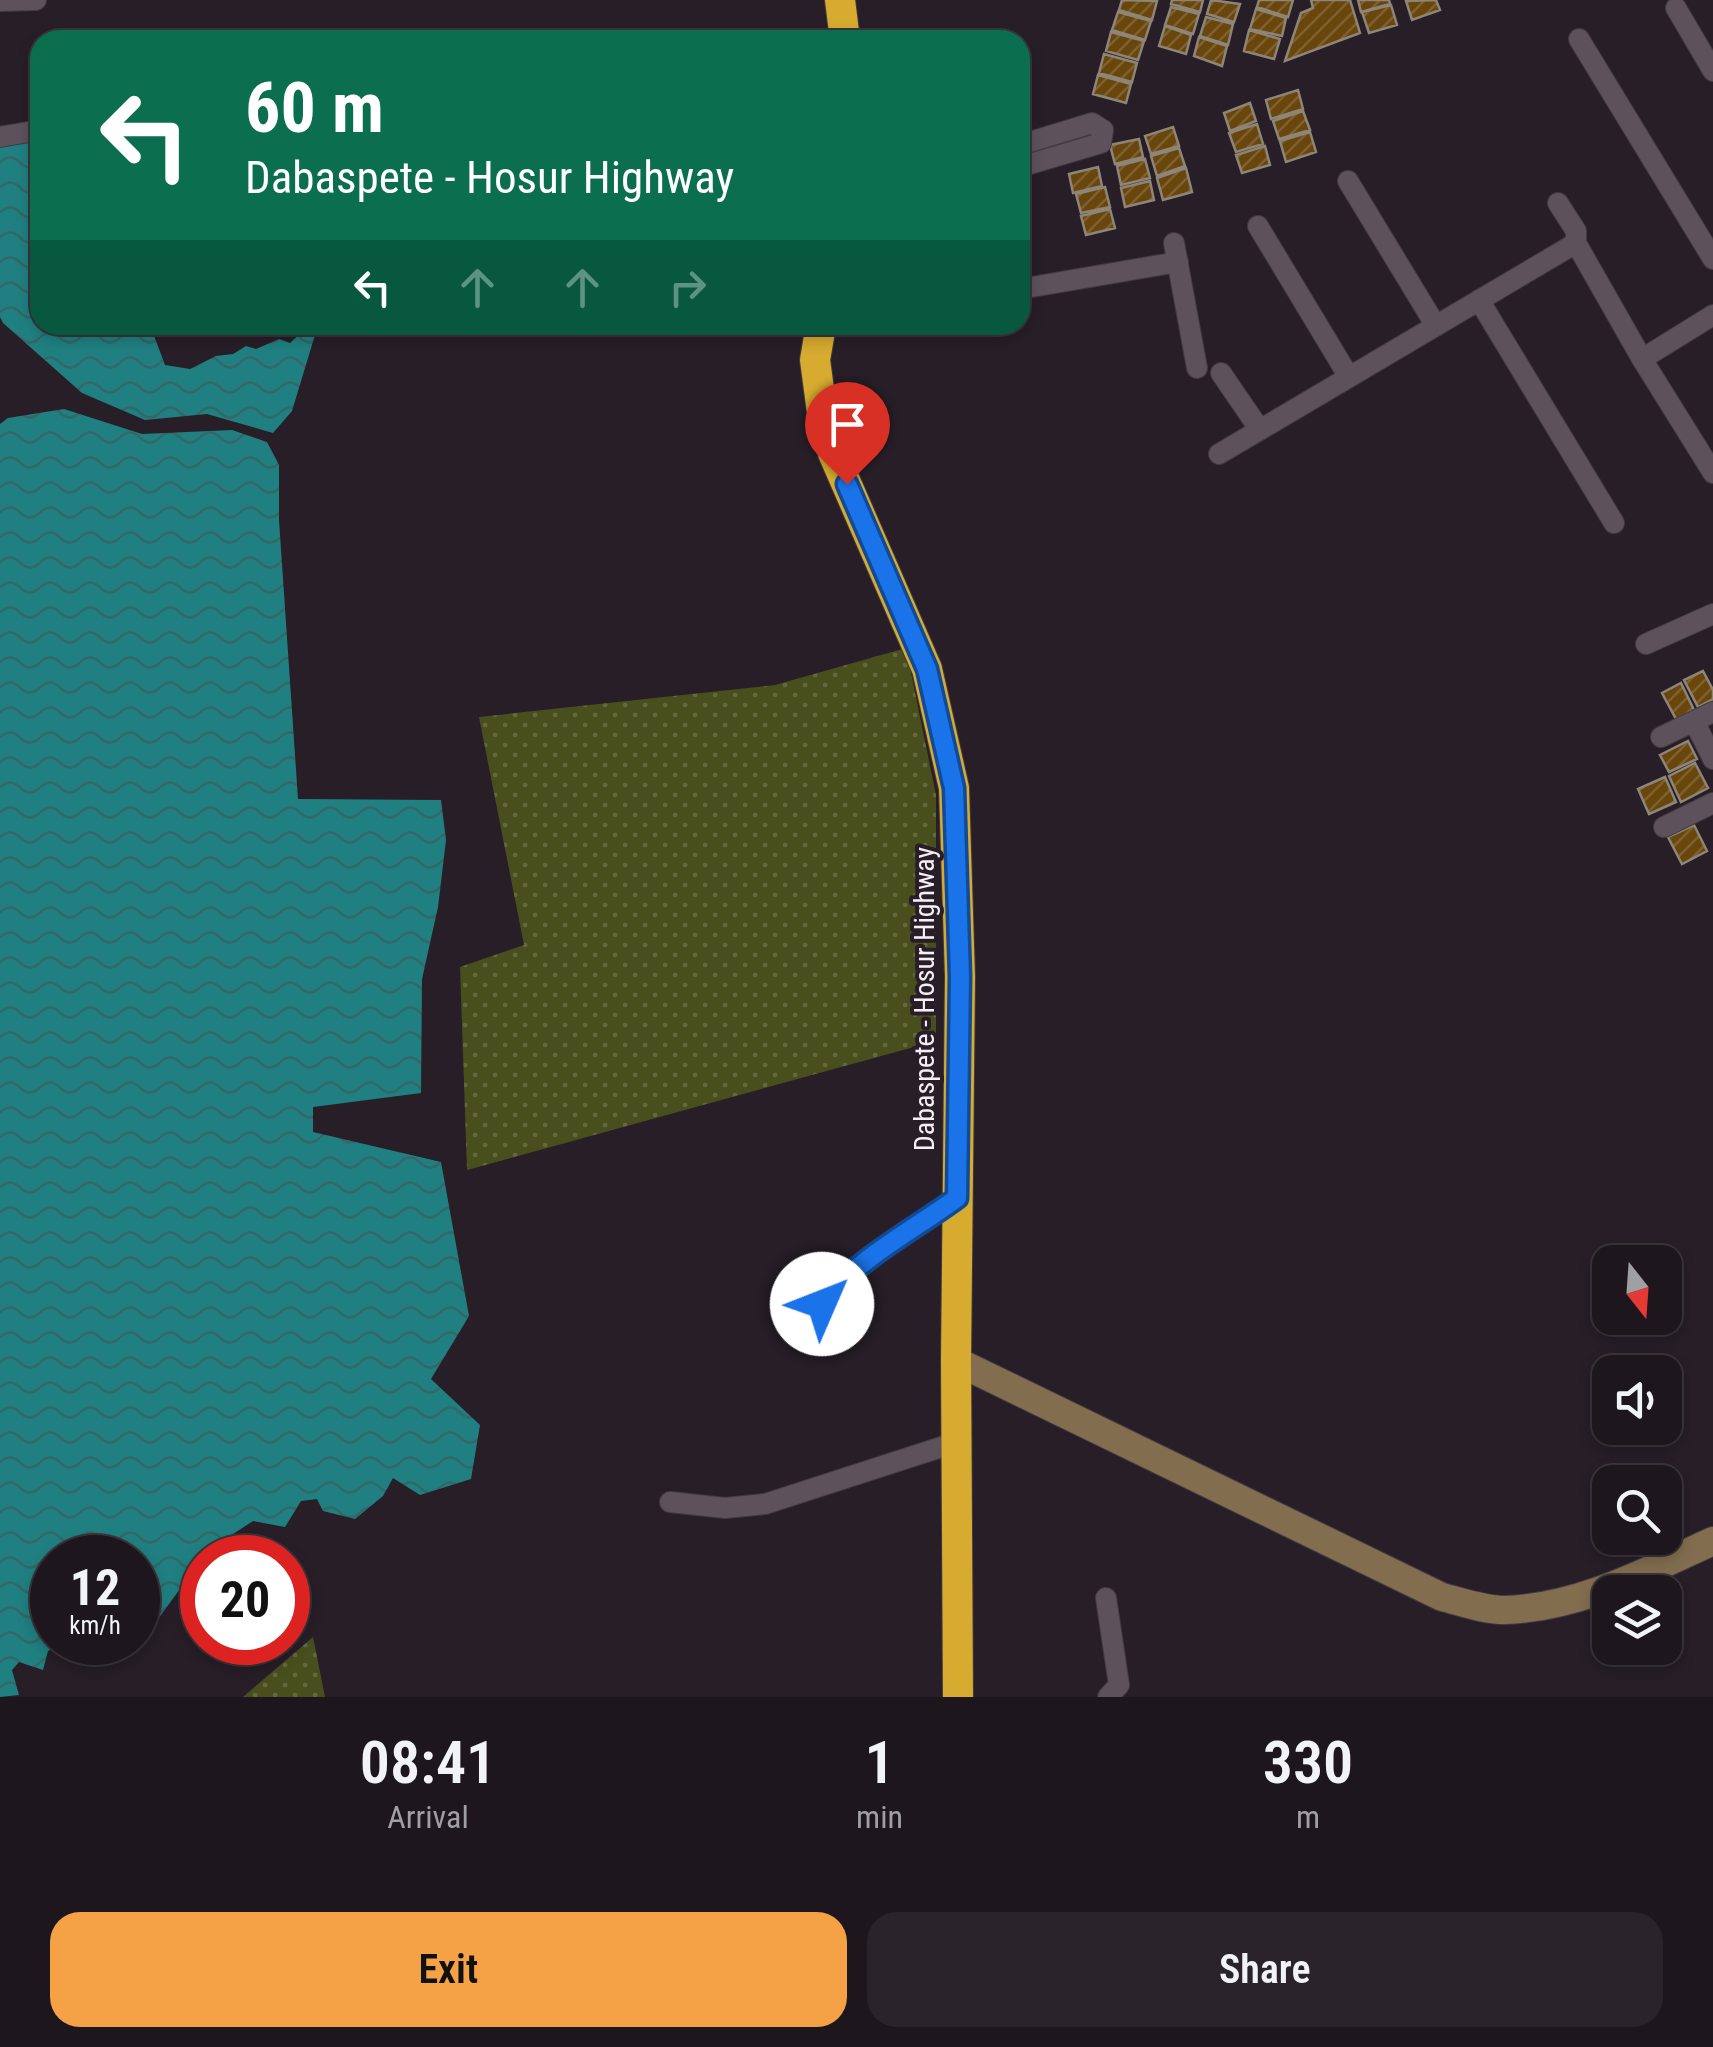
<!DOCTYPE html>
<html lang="en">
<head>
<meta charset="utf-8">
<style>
	:root { --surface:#1d161d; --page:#2a232a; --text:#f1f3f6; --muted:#a09fa4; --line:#3b353b; --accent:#f5a246 }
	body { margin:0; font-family:"Roboto Condensed",sans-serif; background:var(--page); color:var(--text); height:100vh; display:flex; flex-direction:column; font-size:38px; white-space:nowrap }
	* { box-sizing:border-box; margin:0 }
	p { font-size:32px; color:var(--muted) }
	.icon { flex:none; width:55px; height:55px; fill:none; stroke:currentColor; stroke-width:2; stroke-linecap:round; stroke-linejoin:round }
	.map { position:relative; height:1697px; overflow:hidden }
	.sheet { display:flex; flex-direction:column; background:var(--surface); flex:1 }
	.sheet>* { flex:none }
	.top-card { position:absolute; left:30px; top:30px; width:1000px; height:305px; border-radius:30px; box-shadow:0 5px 15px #0003,0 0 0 2px var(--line); background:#0b6e4f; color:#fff; overflow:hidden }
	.needle { width:65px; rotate:163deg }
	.fabs { position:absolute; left:1592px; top:1245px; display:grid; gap:20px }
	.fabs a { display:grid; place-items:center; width:90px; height:90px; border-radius:20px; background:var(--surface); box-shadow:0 5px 15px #0003,0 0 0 2px var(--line); font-size:50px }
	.speed { position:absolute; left:30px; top:1535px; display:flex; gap:20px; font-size:50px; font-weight:700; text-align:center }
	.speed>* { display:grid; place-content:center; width:130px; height:130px; border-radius:50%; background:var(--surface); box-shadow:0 5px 15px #0003,0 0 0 2px var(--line); line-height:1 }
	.speed small { font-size:25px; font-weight:400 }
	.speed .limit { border:15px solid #d22; background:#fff; color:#111 }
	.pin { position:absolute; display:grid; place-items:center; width:85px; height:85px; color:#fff; margin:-102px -42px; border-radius:50% 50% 50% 0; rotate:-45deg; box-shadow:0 0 10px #0007 }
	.pin .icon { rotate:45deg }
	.me { position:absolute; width:110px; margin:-55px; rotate:46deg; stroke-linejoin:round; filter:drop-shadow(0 0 8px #0008) }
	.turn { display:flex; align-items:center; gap:35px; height:210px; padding:0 50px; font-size:45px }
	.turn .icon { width:130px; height:130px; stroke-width:2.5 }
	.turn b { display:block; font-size:70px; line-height:85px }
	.lanes { display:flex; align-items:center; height:95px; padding:0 50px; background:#0003; justify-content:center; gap:50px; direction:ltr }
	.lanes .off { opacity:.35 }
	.eta { display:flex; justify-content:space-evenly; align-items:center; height:170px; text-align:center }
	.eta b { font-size:60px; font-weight:600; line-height:70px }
	.primary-button { display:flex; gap:20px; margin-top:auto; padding:20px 50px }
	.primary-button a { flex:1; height:115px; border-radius:30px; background:var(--accent); color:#111; font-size:40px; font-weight:600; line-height:115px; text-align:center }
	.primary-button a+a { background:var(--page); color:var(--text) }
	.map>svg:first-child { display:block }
	.grass { fill:url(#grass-dots) }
	.water { fill:url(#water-waves) }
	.building { fill:url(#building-hatch); stroke:#8e8579; stroke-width:2.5 }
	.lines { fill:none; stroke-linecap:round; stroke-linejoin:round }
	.lane-casing { stroke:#423b42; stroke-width:12 }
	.street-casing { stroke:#423b42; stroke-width:22 }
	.secondary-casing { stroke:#423b42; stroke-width:30 }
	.highway-casing { stroke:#423b42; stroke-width:32 }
	.lane { stroke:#5d525c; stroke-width:10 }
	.street { stroke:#5d525c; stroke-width:20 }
	.secondary { stroke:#826d4f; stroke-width:28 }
	.highway { stroke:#d7ab30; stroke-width:30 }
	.route-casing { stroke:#114b97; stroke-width:25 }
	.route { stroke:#1a73e8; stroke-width:18 }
	.labels { text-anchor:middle; stroke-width:8; stroke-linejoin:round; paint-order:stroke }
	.street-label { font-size:28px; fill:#f5eff5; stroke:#271e27 }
</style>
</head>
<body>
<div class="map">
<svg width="1713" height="1697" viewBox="0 0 1713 1697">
	<defs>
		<pattern id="grass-dots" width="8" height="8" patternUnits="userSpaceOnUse" patternTransform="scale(2.5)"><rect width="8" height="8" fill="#494e1d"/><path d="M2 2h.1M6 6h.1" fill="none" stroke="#64683e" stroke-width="1.8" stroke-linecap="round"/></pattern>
		<pattern id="water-waves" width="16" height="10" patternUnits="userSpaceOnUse" patternTransform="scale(2.5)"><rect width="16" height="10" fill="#208081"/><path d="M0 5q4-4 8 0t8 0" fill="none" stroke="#336768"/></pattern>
		<pattern id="building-hatch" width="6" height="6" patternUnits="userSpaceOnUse" patternTransform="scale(2.5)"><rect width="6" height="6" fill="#69460b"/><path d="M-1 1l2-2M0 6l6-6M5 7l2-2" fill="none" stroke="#7f612f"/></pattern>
	</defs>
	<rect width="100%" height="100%" fill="#271e27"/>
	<!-- grass -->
	<path class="grass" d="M906 648 936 795V1041L467 1170 460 967 524 945 479 717 775 685Z
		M313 1637 325 1697H243Z"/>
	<!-- water -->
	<path class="water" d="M40 138V325H150L165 365 190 369 216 356 233 354 246 346 256 349 279 339 290 343 302 332 318 325 292 411 273 433 207 414 145 420 82 393 3 323 0 317V146Z
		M64 409 142 434 232 430 267 442 279 465V520L298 799 441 800 446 840 438 907 422 979 421 1093 313 1107V1132L441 1162 469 1316 431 1379 480 1425 471 1479 420 1495 393 1478 383 1496 355 1519 323 1511 317 1499 301 1501 285 1527 253 1521 207 1551 215 1557 202 1558V1575L180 1589 158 1619 138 1632V1558H52V1642L62 1643 48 1651 43 1670 19 1662 12 1670 19 1695 0 1697V424L8 418Z"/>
	<!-- building -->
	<path class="building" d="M1122 0 1157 1 1152 20 1119 10Z
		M1172 0H1203L1200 12 1171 4Z
		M1211 0 1240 4 1234 22 1207 14Z
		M1259 0H1293L1288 17 1257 7Z
		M1311 0H1350L1360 33 1285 61 1301 13 1313 8Z
		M1358 0H1389L1390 4 1361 12Z
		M1436 0 1440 10 1412 20 1406 1Z
		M1391 5 1397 25 1369 33 1362 12Z
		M1171 7 1199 14 1193 34 1165 25Z
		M1256 9 1286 18 1282 36 1250 29Z
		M1118 12 1151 21 1145 40 1112 30Z
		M1206 17 1233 24 1228 45 1200 36Z
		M1165 26 1191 35 1186 54 1159 46Z
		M1249 30 1280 39 1274 59 1244 51Z
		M1111 32 1144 41 1138 60 1106 51Z
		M1199 37 1227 46 1222 66 1194 56Z
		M1104 54 1137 63 1132 82 1099 73Z
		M1098 75 1131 84 1126 103 1093 94Z
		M1298 90 1303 109 1271 119 1266 100Z
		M1250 103 1256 121 1230 131 1224 113Z
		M1303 111 1310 130 1279 139 1273 121Z
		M1257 124 1263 144 1236 152 1229 133Z
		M1173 127 1179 146 1151 154 1145 136Z
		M1310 132 1316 152 1286 162 1280 141Z
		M1139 139 1143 157 1115 164 1110 145Z
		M1265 146 1270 165 1242 173 1236 155Z
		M1179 148 1185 166 1157 176 1151 156Z
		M1145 159 1150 178 1121 185 1117 166Z
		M1098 167 1102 186 1073 193 1069 174Z
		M1186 168 1192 192 1163 200 1157 178Z
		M1150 181 1154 200 1125 207 1121 188Z
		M1105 187 1110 207 1081 213 1076 194Z
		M1110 209 1115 228 1086 235 1081 216Z
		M1703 671 1713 690V699L1698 707 1684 680Z
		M1681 683 1694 710 1676 719 1662 693Z
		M1688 741 1697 759 1669 772 1660 755Z
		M1695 763 1708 788 1681 802 1669 776Z
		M1665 777 1676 802 1649 814 1638 789Z
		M1694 825 1707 851 1682 864 1668 837Z"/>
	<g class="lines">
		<defs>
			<path id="lane" d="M810 1322 835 1287 952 1202"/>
			<path id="street" d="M0 1 36 0
				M1676 8 1713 71
				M1579 39 1713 259
				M0 137 40 130
				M1020 145 1092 123 1103 130 1101 143 1020 167
				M1348 181 1436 326
				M1558 203 1576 231V243L1642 359 1713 473
				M1258 226 1349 377
				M1174 243 1197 368
				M1020 289 1178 262
				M1479 300 1614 523
				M1642 359 1713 315
				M1221 373 1260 430
				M1219 454 1576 243
				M1646 644 1713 614
				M1694 721 1713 759
				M1661 737 1713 712
				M1664 827 1713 803
				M670 1502 725 1508 765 1504 957 1442
				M1106 1598 1119 1685 1108 1697"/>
			<path id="secondary" d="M956 1361 1442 1597C1462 1602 1484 1610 1504 1610 1579 1608 1647 1571 1713 1541"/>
			<path id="highway" d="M840 0 845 40
				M821 325 815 360 822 412 833 453 927 669 954 788 960 977 956 1361 958 1697"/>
		</defs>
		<!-- lane casing -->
		<use href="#lane" class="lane-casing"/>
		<!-- street casing -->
		<use href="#street" class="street-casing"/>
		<!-- secondary casing -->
		<use href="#secondary" class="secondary-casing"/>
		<!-- highway casing -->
		<use href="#highway" class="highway-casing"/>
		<!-- lane -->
		<use href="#lane" class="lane"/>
		<!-- street -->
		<use href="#street" class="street"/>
		<!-- secondary -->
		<use href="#secondary" class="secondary"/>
		<!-- highway -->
		<use href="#highway" class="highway"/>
	</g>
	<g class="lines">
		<defs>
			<path id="route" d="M822 1304C855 1260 912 1231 957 1198L960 977 954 788 927 669 847 484"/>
		</defs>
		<!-- route casing -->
		<use href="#route" class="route-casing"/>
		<!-- route -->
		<use href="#route" class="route"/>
	</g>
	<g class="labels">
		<!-- street labels -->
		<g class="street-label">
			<text transform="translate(924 999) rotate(-90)" y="10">Dabaspete - Hosur Highway</text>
		</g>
	</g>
</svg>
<div class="fabs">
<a><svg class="needle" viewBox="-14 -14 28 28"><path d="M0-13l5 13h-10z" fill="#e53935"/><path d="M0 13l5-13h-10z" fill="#a09fa4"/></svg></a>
<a><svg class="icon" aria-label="sound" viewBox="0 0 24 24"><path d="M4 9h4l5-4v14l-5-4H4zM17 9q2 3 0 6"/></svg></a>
<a><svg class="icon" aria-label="search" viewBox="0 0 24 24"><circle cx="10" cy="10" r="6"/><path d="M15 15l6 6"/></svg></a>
<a><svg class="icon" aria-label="layers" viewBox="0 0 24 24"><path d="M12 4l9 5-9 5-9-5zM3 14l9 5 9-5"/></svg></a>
</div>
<div class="speed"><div>12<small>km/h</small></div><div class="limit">20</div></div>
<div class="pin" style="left:847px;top:484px;background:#d93025"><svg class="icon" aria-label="arrive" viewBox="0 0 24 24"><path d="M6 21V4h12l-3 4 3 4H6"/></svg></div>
<svg class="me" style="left:822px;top:1304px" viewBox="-20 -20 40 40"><circle r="19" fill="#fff"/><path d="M0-13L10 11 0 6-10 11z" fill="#1a73e8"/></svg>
<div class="top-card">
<div class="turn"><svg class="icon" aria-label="left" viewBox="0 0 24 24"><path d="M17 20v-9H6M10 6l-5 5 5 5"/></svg><div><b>60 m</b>Dabaspete - Hosur Highway</div></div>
<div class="lanes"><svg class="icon" aria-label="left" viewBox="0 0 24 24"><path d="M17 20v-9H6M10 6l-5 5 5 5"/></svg><svg class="icon off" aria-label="ahead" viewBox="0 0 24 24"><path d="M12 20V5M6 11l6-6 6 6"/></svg><svg class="icon off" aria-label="ahead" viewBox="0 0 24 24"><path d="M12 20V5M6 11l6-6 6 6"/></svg><svg class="icon off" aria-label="right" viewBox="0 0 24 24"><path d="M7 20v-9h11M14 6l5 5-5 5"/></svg></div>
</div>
</div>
<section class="sheet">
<div class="eta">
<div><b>08:41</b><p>Arrival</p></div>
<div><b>1</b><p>min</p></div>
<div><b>330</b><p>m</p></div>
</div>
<div class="primary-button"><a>Exit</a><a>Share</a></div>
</section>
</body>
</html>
